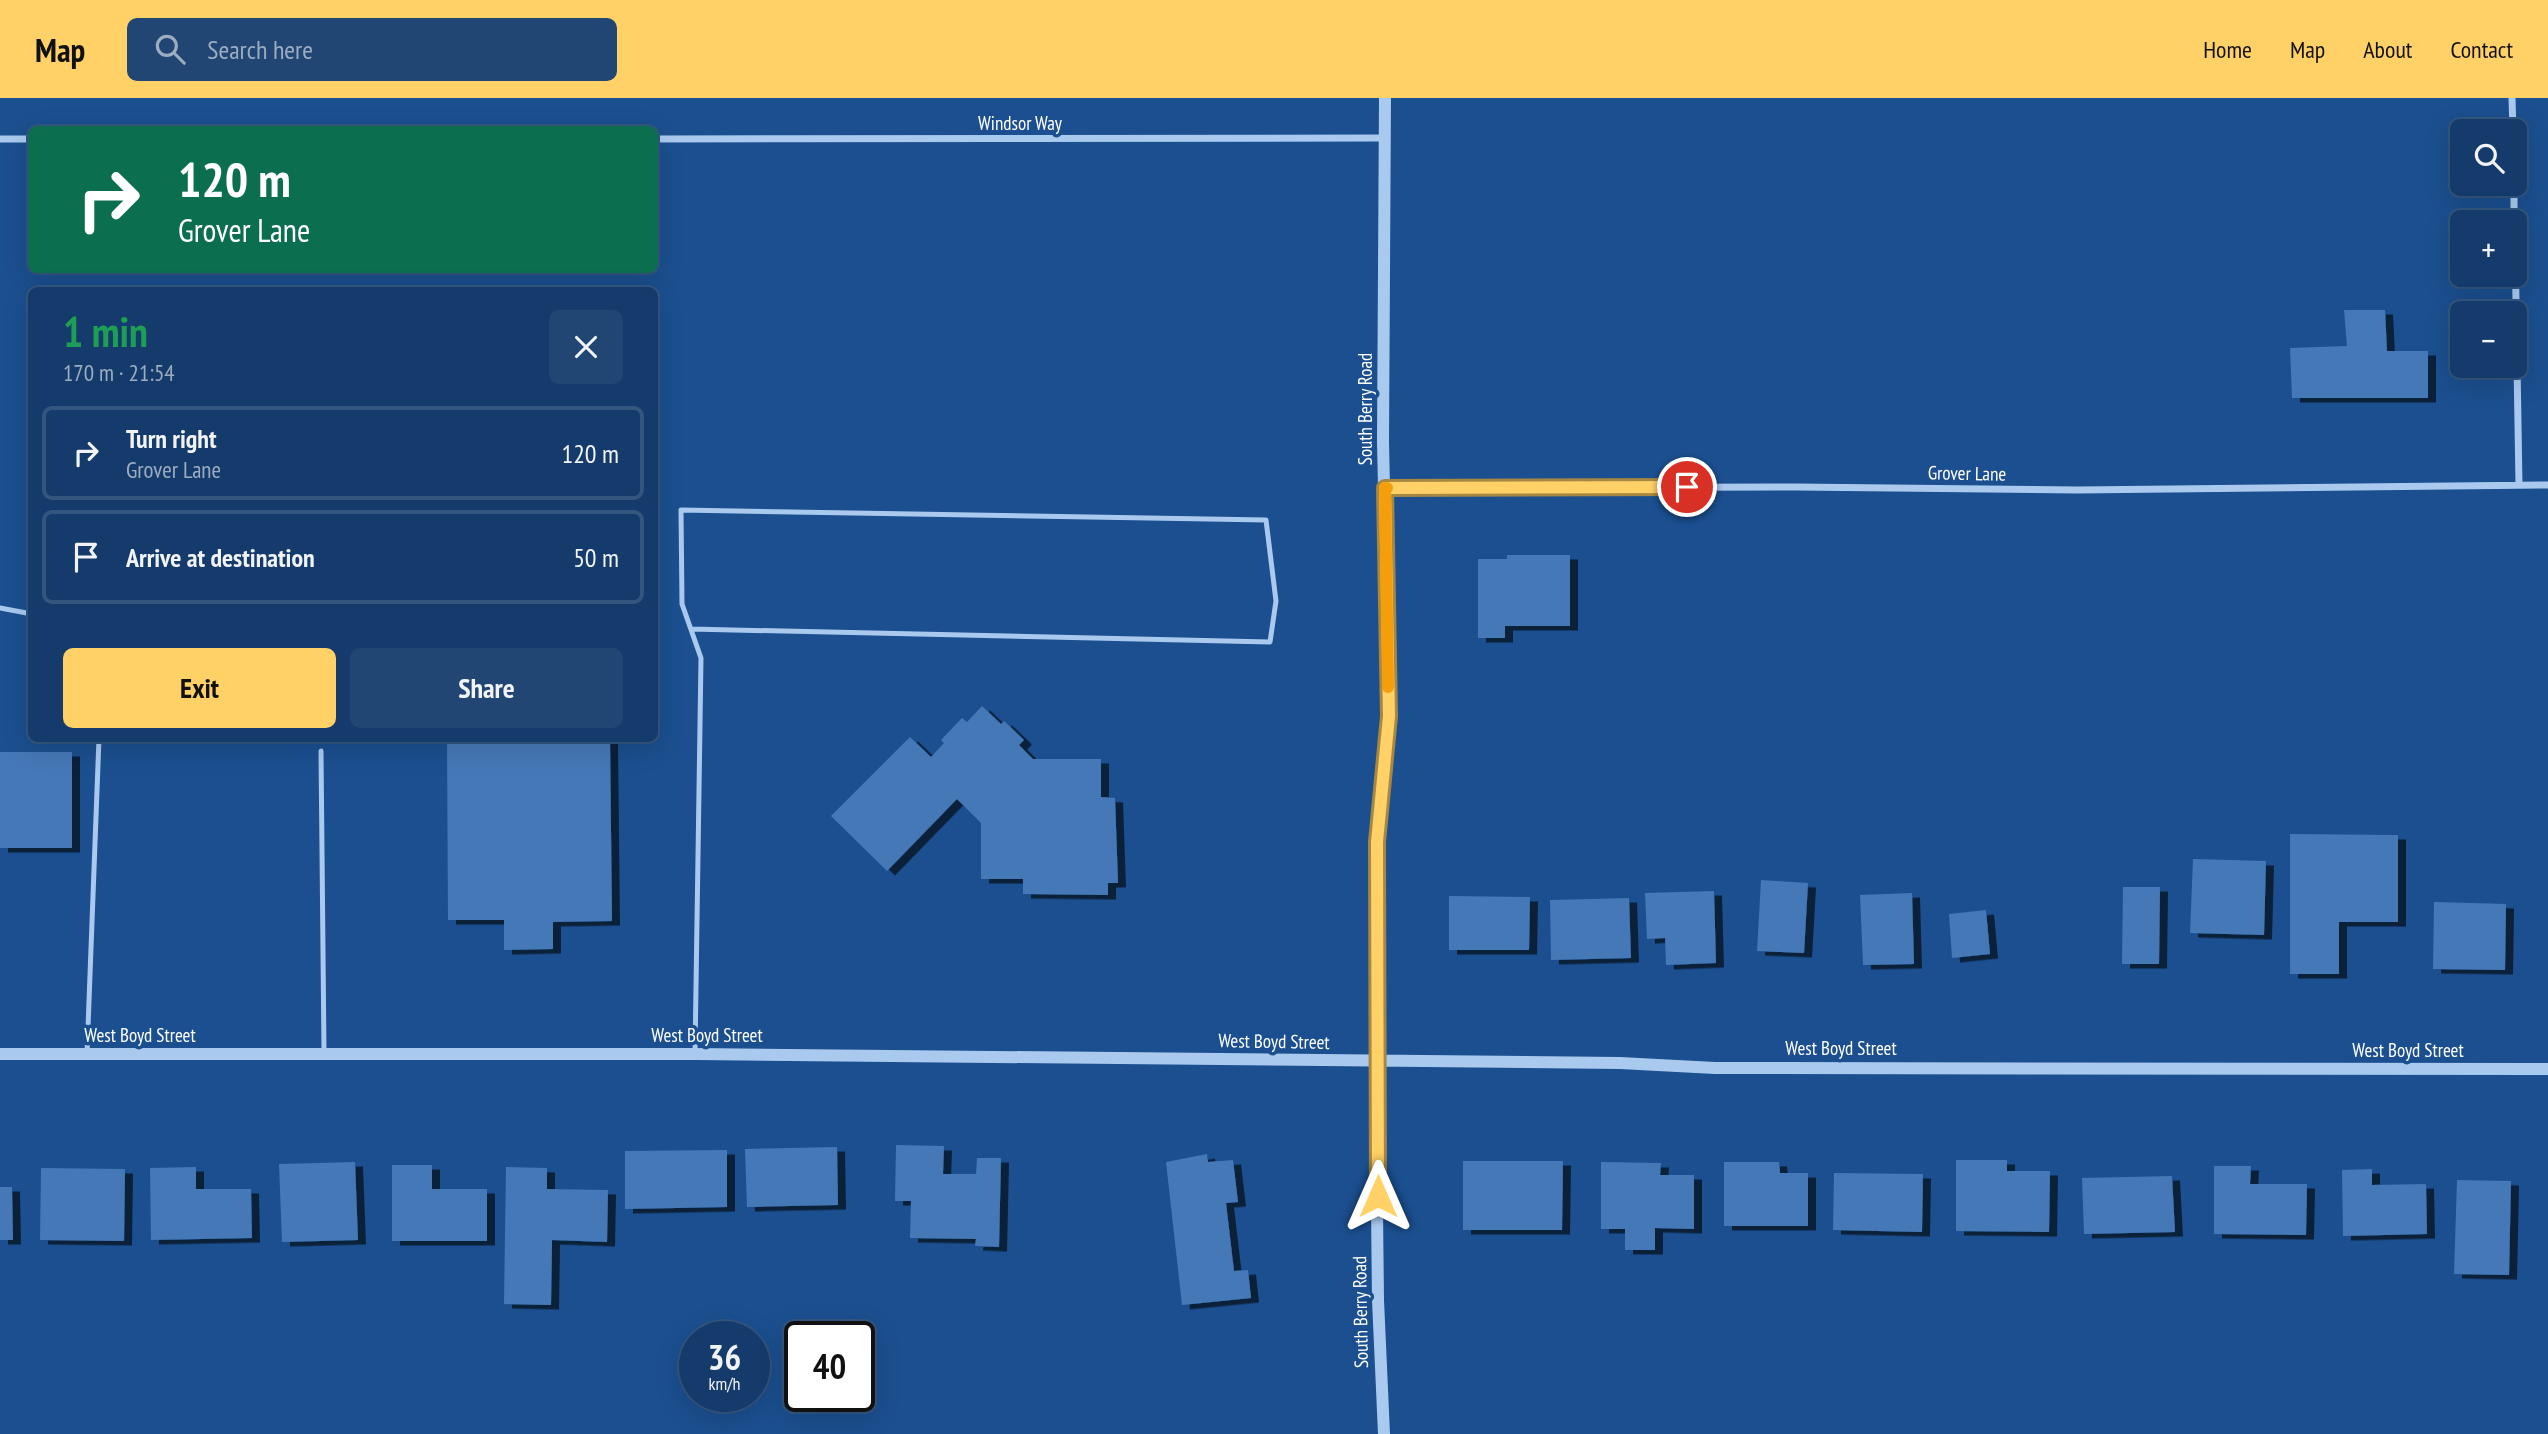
<!DOCTYPE html>
<html lang="en">
<head>
<meta charset="utf-8">
<style>
	:root { --surface:#143b6b; --page:#214673; --text:#f1f3f6; --muted:#9dadc1; --line:#33557e; --accent:#ffd166 }
	body { margin:0; font-family:"PT Sans Narrow",sans-serif; background:var(--page); color:var(--text); height:100vh; display:flex; flex-direction:column; font-size:26px; white-space:nowrap }
	* { box-sizing:border-box; margin:0 }
	p { font-size:23px; color:var(--muted) }
	.icon { flex:none; width:38px; height:38px; fill:none; stroke:currentColor; stroke-width:2; stroke-linecap:round; stroke-linejoin:round }
	.map { position:relative; flex:1; overflow:hidden }
	.drawer { position:absolute; left:28px; top:189px; width:630px; height:455px; display:flex; flex-direction:column; background:var(--surface); border-radius:10px; box-shadow:0 7px 28px #0002,0 0 0 2px var(--line) }
	.drawer>* { flex:none }
	.hud { position:absolute; left:28px; top:28px; width:630px; height:147px; border-radius:10px; box-shadow:0 7px 28px #0002,0 0 0 2px var(--line); background:#0b6e4f; color:#fff; overflow:hidden }
	.controls { position:absolute; left:2450px; top:21px; display:grid; gap:14px }
	.controls a { display:grid; place-items:center; width:77px; height:77px; border-radius:10px; background:var(--surface); box-shadow:0 7px 28px #0002,0 0 0 2px var(--line); font-size:35px }
	.speed { position:absolute; left:679px; top:1223px; display:flex; gap:14px; font-size:35px; font-weight:700; text-align:center }
	.speed>* { display:grid; place-content:center; width:91px; height:91px; border-radius:50%; background:var(--surface); box-shadow:0 7px 28px #0002,0 0 0 2px var(--line); line-height:1 }
	.speed small { font-size:18px; font-weight:400 }
	.speed .limit { border:4px solid #111; border-radius:10px; background:#fff; color:#111 }
	.pin { position:absolute; display:grid; place-items:center; width:60px; height:60px; color:#fff; margin:-30px; border:4px solid #fff; border-radius:50%; box-shadow:0 2px 7px #0007 }
	.me { position:absolute; width:77px; margin:-38px; rotate:0deg; stroke-linejoin:round; filter:drop-shadow(0 0 5px #0008) }
	.turn { display:flex; align-items:center; gap:24px; height:147px; padding:0 35px; font-size:32px }
	.turn .icon { width:91px; height:91px; stroke-width:2.5 }
	.turn b { display:block; font-size:49px; line-height:60px }
	.round { display:grid; place-items:center; flex:none; width:74px; height:74px; border-radius:10px; background:var(--page) }
	.overview { display:flex; align-items:center; justify-content:space-between; height:119px; padding:0 35px }
	h1 { font-size:42px; font-weight:700; line-height:52px; color:#1e9e55 }
	.action { display:flex; gap:14px; margin-top:auto; padding:14px 35px }
	.action a { flex:1; height:80px; border-radius:10px; background:var(--accent); color:#111; font-size:28px; font-weight:700; line-height:80px; text-align:center }
	.action a+a { background:var(--page); color:var(--text) }
	ul { padding:0; list-style:none }
	li { display:flex; align-items:center; gap:21px; height:94px; margin:0 14px 10px; padding:0 21px; border:4px solid var(--line); border-radius:10px }
	li div { flex:1 }
	li b { display:block; font-size:26px }
	li em { font-style:normal }
	header { display:flex; align-items:center; gap:42px; box-sizing:border-box; height:98px; padding:0 35px; background:var(--accent); color:#111 }
	header strong { font-size:33px }
	nav { display:flex; gap:38px; margin-inline-start:auto; font-size:24px }
	.search { width:490px; height:63px; background:var(--page); display:flex; align-items:center; gap:18px; box-sizing:border-box; padding:0 24px; border-radius:10px; color:var(--muted); font-size:26px }
	.map>svg:first-child { display:block }
	.building { fill:#4478b7; filter:url(#shadow) }
	.lines { fill:none; stroke-linecap:round; stroke-linejoin:round }
	.service { stroke:#a9c9ee; stroke-width:5 }
	.minor { stroke:#a9c9ee; stroke-width:7 }
	.tertiary { stroke:#a9c9ee; stroke-width:12 }
	.route-casing { stroke:#a68842; stroke-width:18 }
	.route { stroke:#ffd166; stroke-width:12 }
	.slow { stroke:#f59e0b; stroke-width:12 }
	.labels { text-anchor:middle; stroke-width:7; stroke-linejoin:round; paint-order:stroke }
	.street-label { font-size:19px; fill:#fff; stroke:#1b4f8f }
</style>
</head>
<body>
<header>
<strong>Map</strong>
<div class="search"><svg class="icon" aria-label="search" viewBox="0 0 24 24"><circle cx="10" cy="10" r="6"/><path d="M15 15l6 6"/></svg>Search here</div>
<nav><a>Home</a><a>Map</a><a>About</a><a>Contact</a></nav>
</header>
<div class="map">
<svg width="2548" height="1336" viewBox="0 0 2548 1336">
	<defs>
		<filter id="shadow"><feDropShadow dx="8" dy="4.5" stdDeviation="0" flood-color="#0009"/></filter>
	</defs>
	<rect width="100%" height="100%" fill="#1b4f8f"/>
	<!-- building -->
	<path class="building" d="M2344 212H2385L2387 253H2428V300H2292L2290 250 2347 248Z
		M1507 457H1570V528H1505V540H1478V461H1507Z
		M982 608 1001 626 1004 623 1024 642 1019 647 1033 661H1101V699L1115 700 1118 785H1108V797L1023 796V781H981V725L957 701 887 773 831 718 910 639 931 659 944 645 941 642 962 620 967 624Z
		M447 640H610L612 823 553 824V851L504 852V822H448Z
		M0 654H72V750H0Z
		M2290 736 2398 737V824H2339V876H2290Z
		M2193 761 2266 763 2264 837 2190 835Z
		M1761 782 1808 785 1804 855 1757 853Z
		M2123 789H2160L2159 866H2122Z
		M1714 793 1716 865 1666 867 1665 840 1647 841 1645 795Z
		M1912 795 1914 866 1863 867 1860 797Z
		M1449 798 1530 799 1529 852H1449Z
		M1629 800 1631 860 1551 862 1550 802Z
		M2434 804 2506 806 2505 872 2433 871Z
		M1986 812 1990 856 1952 860 1949 816Z
		M896 1047 944 1048 943 1076H976L977 1060H1001L999 1149 975 1148 976 1141 910 1140 911 1103H895Z
		M837 1049 838 1107 747 1109 745 1051Z
		M727 1052V1109L625 1111V1053Z
		M1207 1056 1208 1064 1233 1062 1238 1104 1226 1105 1234 1173 1248 1172 1251 1200 1182 1207 1166 1064Z
		M1956 1062H2007V1073H2050L2049 1134 1956 1133Z
		M1463 1063H1563L1562 1132H1463Z
		M355 1064 358 1142 282 1144 279 1066Z
		M1601 1064 1661 1065 1660 1077H1694V1131L1655 1130V1152H1625V1131H1601Z
		M1724 1064H1779L1780 1075H1808V1128H1724Z
		M392 1067H432V1091H487V1143H392Z
		M2214 1068H2251L2250 1086H2307L2306 1137 2214 1136Z
		M196 1069V1091H251L252 1140 151 1142 150 1070Z
		M506 1069 547 1070V1091L608 1092 607 1144 552 1142 551 1207 504 1206Z
		M41 1070 125 1071 124 1143 40 1142Z
		M2372 1071V1087L2426 1086 2427 1136 2343 1138 2342 1072Z
		M1834 1075 1923 1076 1922 1134 1833 1132Z
		M2172 1078 2175 1134 2084 1136 2082 1080Z
		M2457 1082 2511 1083 2509 1177 2454 1176Z
		M0 1089H12L13 1142H0Z"/>
	<g class="lines">
		<!-- service -->
		<path class="service" d="M0 510 32 516
			M691 531 1270 544 1276 503 1266 422 681 412 682 506 701 560 695 956
			M321 653 324 954
			M87 956 99 640"/>
		<!-- minor -->
		<path class="minor" d="M2512 0 2513 33
			M0 41H32
			M654 41 1385 40
			M2514 86V124
			M2515 143 2519 387
			M1385 390 1796 389 2078 392 2548 387"/>
		<!-- tertiary -->
		<path class="tertiary" d="M0 956H695L1620 965 1715 970 2548 971
			M1384 1336 1378 1202 1376 1021 1377 744 1389 618 1383 344 1385 0"/>
	</g>
	<g class="lines">
		<defs>
			<path id="route" d="M1378 1098 1377 744 1389 618 1385 390 1687 389"/>
		</defs>
		<!-- route casing -->
		<use href="#route" class="route-casing"/>
		<!-- route -->
		<use href="#route" class="route"/>
		<!-- slow -->
		<path class="slow" d="M1387 390H1385L1388 589"/>
	</g>
	<g class="labels">
		<!-- street labels -->
		<g class="street-label">
			<text x="1020" y="32">Windsor Way</text>
			<text transform="translate(1365 311) rotate(-90)" y="7">South Berry Road</text>
			<text transform="translate(1967 375) rotate(1)" y="7">Grover Lane</text>
			<text x="140" y="944">West Boyd Street</text>
			<text x="707" y="944">West Boyd Street</text>
			<text transform="translate(1274 943) rotate(1)" y="7">West Boyd Street</text>
			<text x="1841" y="957">West Boyd Street</text>
			<text x="2408" y="959">West Boyd Street</text>
			<text transform="translate(1360 1214) rotate(-91)" y="7">South Berry Road</text>
		</g>
	</g>
</svg>
<div class="controls">
<a><svg class="icon" aria-label="search" viewBox="0 0 24 24"><circle cx="10" cy="10" r="6"/><path d="M15 15l6 6"/></svg></a>
<a>+</a>
<a>−</a>
</div>
<div class="speed"><div>36<small>km/h</small></div><div class="limit">40</div></div>
<div class="pin" style="left:1687px;top:389px;background:#d93025"><svg class="icon" aria-label="arrive" viewBox="0 0 24 24"><path d="M6 21V4h12l-3 4 3 4H6"/></svg></div>
<svg class="me" style="left:1378px;top:1098px" viewBox="-20 -20 40 40"><path d="M0-17L14 15 0 8-14 15z" fill="#ffd166" stroke="#fff" stroke-width="4"/></svg>
<div class="hud">
<div class="turn"><svg class="icon" aria-label="right" viewBox="0 0 24 24"><path d="M7 20v-9h11M14 6l5 5-5 5"/></svg><div><b>120 m</b>Grover Lane</div></div>
</div>
<section class="drawer">
<div class="overview"><div><h1>1 min</h1><p>170 m · 21:54</p></div><a class="round"><svg class="icon" aria-label="close" viewBox="0 0 24 24"><path d="M6 6l12 12M18 6L6 18"/></svg></a></div>
<ul>
<li><svg class="icon" aria-label="right" viewBox="0 0 24 24"><path d="M7 20v-9h11M14 6l5 5-5 5"/></svg><div><b>Turn right</b><p>Grover Lane</p></div><em>120 m</em></li>
<li><svg class="icon" aria-label="arrive" viewBox="0 0 24 24"><path d="M6 21V4h12l-3 4 3 4H6"/></svg><div><b>Arrive at destination</b></div><em>50 m</em></li>
</ul>
<div class="action"><a>Exit</a><a>Share</a></div>
</section>
</div>
</body>
</html>
